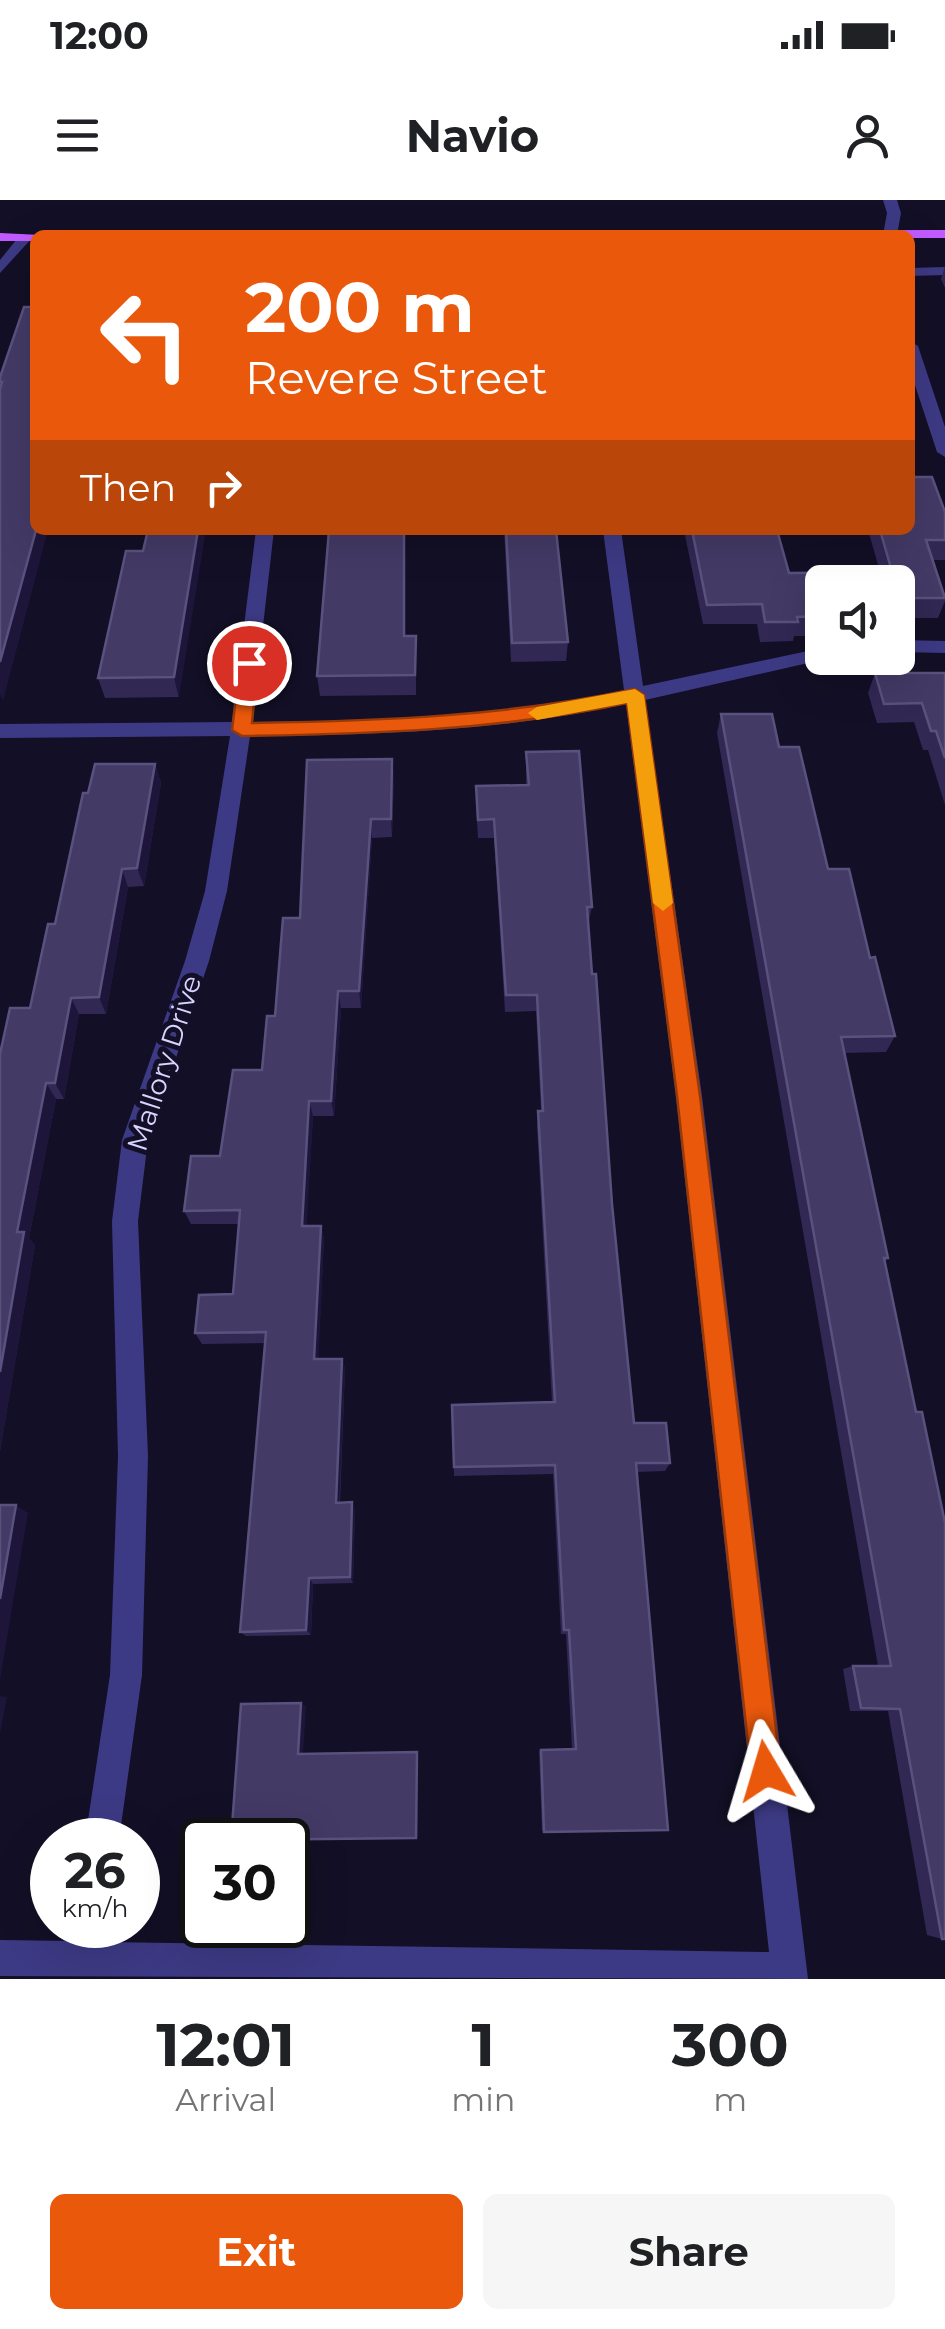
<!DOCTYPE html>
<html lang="en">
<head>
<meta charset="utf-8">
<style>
	:root { --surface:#fff; --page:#f6f6f6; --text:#202124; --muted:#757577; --accent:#ea580c }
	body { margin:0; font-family:Montserrat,sans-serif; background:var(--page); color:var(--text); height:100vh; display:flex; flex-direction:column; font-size:38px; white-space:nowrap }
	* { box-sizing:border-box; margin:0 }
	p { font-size:32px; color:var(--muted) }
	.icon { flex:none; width:55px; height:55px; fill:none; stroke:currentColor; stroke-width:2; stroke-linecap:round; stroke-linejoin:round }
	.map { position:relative; height:1779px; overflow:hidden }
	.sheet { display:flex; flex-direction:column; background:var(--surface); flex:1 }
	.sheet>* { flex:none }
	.banner { position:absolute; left:30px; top:30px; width:885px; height:305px; border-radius:15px; box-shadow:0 10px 40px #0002; background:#ea580c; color:#fff; overflow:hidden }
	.controls { position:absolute; left:805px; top:365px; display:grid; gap:20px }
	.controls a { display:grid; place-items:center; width:110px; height:110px; border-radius:15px; background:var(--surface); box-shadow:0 10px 40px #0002; font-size:50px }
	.speed { position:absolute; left:30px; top:1618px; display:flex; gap:20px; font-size:50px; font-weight:700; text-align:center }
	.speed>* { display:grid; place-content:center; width:130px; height:130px; border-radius:50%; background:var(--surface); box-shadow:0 10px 40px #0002; line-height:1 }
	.speed small { font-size:25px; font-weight:400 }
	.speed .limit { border:5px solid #111; border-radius:15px; background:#fff; color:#111 }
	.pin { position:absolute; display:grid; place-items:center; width:85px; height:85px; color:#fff; margin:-42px; border:5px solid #fff; border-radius:50%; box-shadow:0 2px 10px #0007 }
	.me { position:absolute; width:110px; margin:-55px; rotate:353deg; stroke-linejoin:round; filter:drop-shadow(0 0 8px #0008) }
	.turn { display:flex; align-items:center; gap:35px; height:210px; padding:0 50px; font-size:45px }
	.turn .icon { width:130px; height:130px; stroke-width:2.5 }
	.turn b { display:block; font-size:70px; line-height:85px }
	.then { display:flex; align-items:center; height:95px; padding:0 50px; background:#0003; gap:20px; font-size:38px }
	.eta { display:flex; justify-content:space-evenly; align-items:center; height:170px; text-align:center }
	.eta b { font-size:60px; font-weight:700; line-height:70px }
	.button { display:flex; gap:20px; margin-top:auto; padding:20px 50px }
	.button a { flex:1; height:115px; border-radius:15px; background:var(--accent); color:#fff; font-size:40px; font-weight:700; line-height:115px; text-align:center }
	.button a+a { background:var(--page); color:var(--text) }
	.status { display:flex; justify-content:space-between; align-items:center; height:70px; padding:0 50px; background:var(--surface); direction:ltr }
	.status svg { height:28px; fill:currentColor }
	header { display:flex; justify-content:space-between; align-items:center; height:130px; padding:0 50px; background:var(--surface); font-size:45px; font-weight:700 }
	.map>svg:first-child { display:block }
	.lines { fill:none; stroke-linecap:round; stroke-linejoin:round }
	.minor { fill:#3d3a85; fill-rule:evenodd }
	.major { fill:#c25bff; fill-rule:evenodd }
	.wall { fill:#312854 }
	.shaded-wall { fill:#1d163a }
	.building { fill:#433a66; stroke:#5a527e; stroke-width:2.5 }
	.route { fill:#ea580c; stroke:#983908; stroke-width:2.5 }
	.slow { fill:#f59e0b }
	.labels { text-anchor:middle; stroke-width:10; stroke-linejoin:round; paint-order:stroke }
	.street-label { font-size:28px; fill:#d9d4ff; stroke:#130f26 }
</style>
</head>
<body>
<div class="status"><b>12:00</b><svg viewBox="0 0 49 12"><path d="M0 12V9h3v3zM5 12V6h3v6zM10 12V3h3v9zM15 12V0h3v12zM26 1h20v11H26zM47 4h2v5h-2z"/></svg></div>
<header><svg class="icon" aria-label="menu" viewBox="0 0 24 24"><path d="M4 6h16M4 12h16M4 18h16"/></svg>Navio<svg class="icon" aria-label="person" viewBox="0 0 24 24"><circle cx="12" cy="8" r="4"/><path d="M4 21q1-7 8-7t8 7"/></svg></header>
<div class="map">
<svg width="945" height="1779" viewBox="0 0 945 1779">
	<rect width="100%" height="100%" fill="#130f26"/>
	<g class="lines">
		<!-- minor -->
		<path class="minor" d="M883 0H897L901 13 897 35H883L887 13Z
			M21 34 33 37 0 73V60Z
			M945 67V75L910 76V68Z
			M910 141 918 146 945 227V257L937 252 910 170Z
			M256 330H274L252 522C376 521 502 517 624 490L603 330H621L643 486 822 448V458H830L645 500 702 896 808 1779 0 1776V1740L70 1741 72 1725H108L105 1742 769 1752 676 896 626 504C503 531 376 535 250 536L227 691 209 761 148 940 138 1021 148 1256 142 1475 119 1640H85L110 1475 118 1256 112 1021 122 940 185 761 205 691 230 536 0 538V524L232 522Z
			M898 440 945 441V453L898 452Z"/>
		<!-- major -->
		<path class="major" d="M945 30V38H910V35H397L404 31Z
			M0 33 41 35H35V41H0Z"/>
	</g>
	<!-- wall -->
	<path class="wall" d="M945 66V88L941 79Z
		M945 312V360H933L945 395V401L938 418H898V382H883L868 330H910Z
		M329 330H405V436H416V495L320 496 317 476Z
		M504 330H556L568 442 566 461 511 462Z
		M684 330H777L789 373 822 382V436H794L793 441 760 442 757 424H703Z
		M143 351 179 497 105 498 98 478Z
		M875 473H945V605L928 550H923L914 522 877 523 868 493Z
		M721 514 779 547 828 669 870 758 895 836 886 852 844 853 888 1058 885 1062 942 1739 927 1735 888 1511H850L843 1469 853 1466H878L717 533Z
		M526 552 592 707 588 724 612 1004 634 1223 670 1263 665 1271 637 1272 668 1630 542 1631 539 1551 541 1550 572 1549 566 1434H561L553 1274 454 1276 452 1205 552 1203 537 926 538 911H541L536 811 505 812 494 638H478L476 605V586L526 585Z
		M392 559 394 578 392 637 372 638 361 808H341L334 916H313L306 1026H321L324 1039 318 1159H342L345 1169 340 1303 355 1310 353 1383 313 1384 311 1435 246 1436 240 1432 265 1143 202 1144 195 1133 233 1094 239 1024H191L184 1011 220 956 262 870 300 718Z
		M155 564 161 583 144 686 128 687 106 814H79L64 899H56L29 1038 35 1045 0 1251V854L30 808 55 724 88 593Z"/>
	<!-- shaded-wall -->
	<path class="shaded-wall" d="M36 330H48L3 501 0 494V462Z
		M198 330H206L179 497 174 477Z
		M404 330H405V455L404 436Z
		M392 559 394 578 392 637 391 619Z
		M155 564 161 583 144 686 137 668Z
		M371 619 372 638 361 808 359 791Z
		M122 669 128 687 106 814 99 797Z
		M338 791 341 808 334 916 331 901Z
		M71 798 79 814 64 899 55 883Z
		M46 883 56 899 29 1038 35 1045 0 1251V1172L17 1032Z
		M309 901 313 916 306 1039 302 1026Z
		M321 1026 324 1039 318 1170 314 1159Z
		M342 1159 345 1169 339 1310 336 1303Z
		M352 1302 355 1310 353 1383 350 1377Z
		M16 1305 28 1313 0 1480V1399Z
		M309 1378 313 1384 311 1435 306 1430Z
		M0 1496 7 1497 0 1534Z
		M301 1503 306 1506 303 1556 298 1554Z
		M417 1552 418 1553V1637L416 1638Z"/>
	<!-- building -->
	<path class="building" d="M24 107H35V288L33 294H35L36 330 0 462V189L2 182H0V177Z
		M910 277H932L945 312V340H926L945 398H900L898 382H895L880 330H910Z
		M148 330H198L174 477 98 478 126 351H143Z
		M329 330H404V436H416L415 475 317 476Z
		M506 330H556L568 442 512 443Z
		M692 330H777L789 373 873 372 876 382H822V416L797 417 798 422H765L762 404 707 405Z
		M875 473H945V558L936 531H931L922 503 884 504Z
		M721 514H772L779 547H799L828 669H849L870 758 875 757 895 836 841 837 888 1058H884L916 1212H922L945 1323V1739H942L900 1509 861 1508 853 1466H891Z
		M579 551 592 707H587L592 774H596L612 1004 634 1223H666L670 1263H636L668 1630 544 1632 541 1550 576 1549 569 1430H564L555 1265 454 1267 452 1205 555 1202 538 911H543L537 795H506L494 619 478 620 476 586 529 585 526 552Z
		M392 559 391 619H371L359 791H338L331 901H309L302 1026H321L314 1159H342L336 1303 352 1302 350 1377 309 1378 306 1430 240 1432 266 1132 195 1133 199 1095 233 1094 240 1010 184 1011 191 956H220L233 870H262L267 816H275L283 718H300L307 560Z
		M95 564H155L137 668 122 669 99 797 71 798 55 883H46L17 1032H24L0 1172V854L10 808H30L48 724H55L83 593H88Z
		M0 1305H16L0 1399Z
		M301 1503 298 1554 417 1552 416 1638 231 1640 241 1504Z"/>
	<!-- route -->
	<path class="route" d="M249 457 258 463 252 523C380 521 509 516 635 489L644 495 700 896 781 1571 777 1582 766 1587 755 1582 751 1571 677 896 627 503C501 530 370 534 242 536L232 530 240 463Z"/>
	<!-- slow -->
	<path class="slow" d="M635 489 644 495 673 703 663 711 653 703 627 503 537 520 528 513 537 507Z"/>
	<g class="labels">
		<!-- street labels -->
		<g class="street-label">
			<text transform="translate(164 863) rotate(-72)" y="10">Mallory Drive</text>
		</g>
	</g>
</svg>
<div class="controls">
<a><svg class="icon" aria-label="sound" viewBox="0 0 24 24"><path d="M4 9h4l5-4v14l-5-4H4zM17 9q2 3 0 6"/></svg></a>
</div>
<div class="speed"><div>26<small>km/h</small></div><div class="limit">30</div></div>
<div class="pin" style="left:249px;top:463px;background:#d93025"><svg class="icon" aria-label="arrive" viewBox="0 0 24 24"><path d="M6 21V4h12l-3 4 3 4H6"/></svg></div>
<svg class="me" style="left:766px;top:1571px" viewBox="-20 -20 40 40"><path d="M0-17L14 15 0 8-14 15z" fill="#ea580c" stroke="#fff" stroke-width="4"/></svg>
<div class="banner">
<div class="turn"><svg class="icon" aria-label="left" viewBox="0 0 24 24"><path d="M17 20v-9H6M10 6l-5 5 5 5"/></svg><div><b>200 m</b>Revere Street</div></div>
<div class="then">Then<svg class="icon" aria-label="right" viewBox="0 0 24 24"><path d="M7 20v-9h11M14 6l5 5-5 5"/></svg></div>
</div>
</div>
<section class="sheet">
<div class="eta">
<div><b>12:01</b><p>Arrival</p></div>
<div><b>1</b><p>min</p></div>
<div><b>300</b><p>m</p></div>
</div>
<div class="button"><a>Exit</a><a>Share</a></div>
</section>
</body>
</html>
